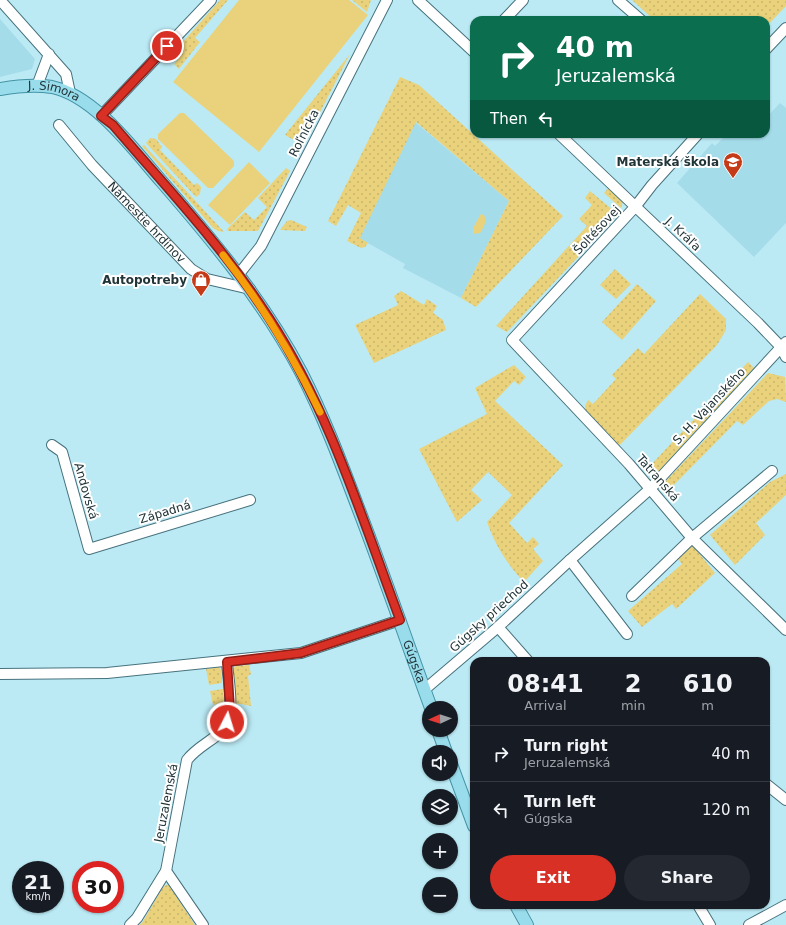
<!DOCTYPE html>
<html lang="en">
<head>
<meta charset="utf-8">
<style>
	:root { --surface:#171b24; --page:#242831; --text:#f1f3f6; --muted:#9ea1a6; --line:#363941; --accent:#d93025 }
	body { margin:0; font-family:"DejaVu Sans",sans-serif; background:var(--page); color:var(--text); height:100vh; display:flex; flex-direction:column; font-size:15px; white-space:nowrap }
	* { box-sizing:border-box; margin:0 }
	p { font-size:13px; color:var(--muted) }
	.icon { flex:none; width:22px; height:22px; fill:none; stroke:currentColor; stroke-width:2; stroke-linecap:round; stroke-linejoin:round }
	.map { position:relative; flex:1; overflow:hidden }
	.sheet { position:absolute; left:470px; top:657px; width:300px; height:252px; display:flex; flex-direction:column; background:var(--surface); border-radius:12px; box-shadow:0 1px 3px #0004 }
	.sheet>* { flex:none }
	.hud { position:absolute; left:470px; top:16px; width:300px; height:122px; border-radius:12px; box-shadow:0 1px 3px #0004; background:#0b6e4f; color:#fff; overflow:hidden }
	.needle { width:26px; rotate:267deg }
	.buttons { position:absolute; left:422px; top:701px; display:grid; gap:8px }
	.buttons a { display:grid; place-items:center; width:36px; height:36px; border-radius:50%; background:var(--surface); box-shadow:0 1px 3px #0004; font-size:20px }
	.speed { position:absolute; left:12px; top:861px; display:flex; gap:8px; font-size:20px; font-weight:700; text-align:center }
	.speed>* { display:grid; place-content:center; width:52px; height:52px; border-radius:50%; background:var(--surface); box-shadow:0 1px 3px #0004; line-height:1 }
	.speed small { font-size:10px; font-weight:400 }
	.speed .limit { border:6px solid #d22; background:#fff; color:#111 }
	.pin { position:absolute; display:grid; place-items:center; width:34px; height:34px; color:#fff; margin:-17px; border:2px solid #fff; border-radius:50%; box-shadow:0 1px 4px #0007 }
	.me { position:absolute; width:44px; margin:-22px; rotate:5deg; stroke-linejoin:round; filter:drop-shadow(0 0 3px #0008) }
	.turn { display:flex; align-items:center; gap:14px; height:84px; padding:0 20px; font-size:18px }
	.turn .icon { width:52px; height:52px; stroke-width:2.5 }
	.turn b { display:block; font-size:28px; line-height:34px }
	.then { display:flex; align-items:center; height:38px; padding:0 20px; background:#0003; gap:8px; font-size:15px }
	.eta { display:flex; justify-content:space-evenly; align-items:center; height:68px; text-align:center }
	.eta b { font-size:24px; font-weight:700; line-height:28px }
	.cta { display:flex; gap:8px; margin-top:auto; padding:8px 20px }
	.cta a { flex:1; height:46px; border-radius:24px; background:var(--accent); color:#fff; font-size:16px; font-weight:700; line-height:46px; text-align:center }
	.cta a+a { background:var(--page); color:var(--text) }
	ul { padding:0; list-style:none }
	li { display:flex; align-items:center; gap:12px; height:56px; padding:0 20px; border-top:1px solid var(--line) }
	li div { flex:1 }
	li b { display:block; font-size:15px }
	li em { font-style:normal }
	.map>svg:first-child { display:block }
	.built { fill:#a5dcea }
	.grass { fill:url(#grass-dots) }
	.garden { fill:#e9d27b }
	.lines { fill:none; stroke-linecap:round; stroke-linejoin:round }
	.minor-casing { stroke:#47727d; stroke-width:12 }
	.major-casing { stroke:#4393a5; stroke-width:14 }
	.minor { stroke:#fff; stroke-width:10 }
	.major { stroke:#99ddec; stroke-width:12 }
	.route-casing { stroke:#8d1f18; stroke-width:10 }
	.route { stroke:#d93025; stroke-width:7 }
	.slow { stroke:#f59e0b; stroke-width:7 }
	.labels { text-anchor:middle; stroke-width:4; stroke-linejoin:round; paint-order:stroke }
	.street-label { font-size:12px; fill:#213438; stroke:#fff }
	.poi-label { font-size:12px; font-weight:bold; fill:#213438; stroke:#fff; text-anchor:end }
</style>
</head>
<body>
<div class="map">
<svg width="786" height="925" viewBox="0 0 786 925">
	<defs>
		<pattern id="grass-dots" width="8" height="8" patternUnits="userSpaceOnUse"><rect width="8" height="8" fill="#e9d27b"/><path d="M2 2h.1M6 6h.1" fill="none" stroke="#c8b56b" stroke-width="1.8" stroke-linecap="round"/></pattern>
	</defs>
	<rect width="100%" height="100%" fill="#bbeaf5"/>
	<!-- built -->
	<path class="built" d="M0 19 35 59 32 69 0 77Z
		M780 103 786 108V223L754 257 677 183 712 143 715 146 727 134H766V118Z
		M415 122 509 201 461 298 403 268 405 264 359 238Z"/>
	<!-- grass -->
	<path class="grass" d="M220 0H228L195 38 200 42 179 69 174 64 180 57 174 52Z
		M352 0H371L367 12Z
		M632 0H786V6L766 27V20H654Z
		M350 54 303 145 285 135 288 131Z
		M400 77 419 85 563 216 476 307 461 298 509 201 416 122 360 238 368 243 365 247 361 248 347 241 361 213 348 205 336 226 328 221Z
		M150 138 156 139 162 147 160 150 194 185 197 183 201 187 200 194 196 197 146 143Z
		M144 145 224 232 218 231 213 228 142 146Z
		M286 168 290 171 258 231H227L228 228 245 212 254 220 267 207 258 198Z
		M609 187 623 201 621 208 604 193Z
		M590 191 614 211V219L507 332 496 326 587 226 579 219 592 205 585 198Z
		M291 220 307 227 305 231 280 230 287 221Z
		M615 269 631 284 616 299 600 285Z
		M637 284 656 301 622 340 602 322Z
		M401 291 424 305 427 299 437 306 433 313 443 320 446 330 374 363 355 325 398 305 394 296Z
		M700 294 726 319V330L717 345 619 446 586 413 585 406 588 400 593 404 616 379 612 375 638 348 644 354Z
		M748 362 754 368 656 474 649 467Z
		M514 365 526 377 519 385 514 381 495 401 563 465 509 523 527 543 533 537 539 544 533 549 543 561 524 582C507 564 495 545 487 522L512 495 488 472 471 490 482 500 457 522 419 449 487 414 475 388Z
		M768 373 785 377 786 402 777 399 769 401 743 425 737 421 671 488 665 482Z
		M786 474V495L756 523 765 535 735 565 710 535 770 482Z
		M693 546 715 573 676 609 672 604 642 627 628 611 682 564 677 558 688 547Z
		M249 665 251 674 248 676 251 706 241 704H233L231 670 236 666Z
		M219 667 221 670 222 683 209 685 206 669Z
		M223 689 224 702 213 705 210 691Z
		M168 884 195 925H139L142 923 163 887Z"/>
	<!-- garden -->
	<path class="garden" d="M239 0H349L368 15 259 152 173 82Z
		M180 113H184L234 161V166L213 188H208L158 139V134Z
		M249 162 270 183 230 225 208 205Z
		M481 214 484 215C487 222 484 227 480 233L473 234V228Z"/>
	<g class="lines">
		<defs>
			<g id="minor">
				<path d="M0 0 66 74 70 93"/>
				<path d="M418 0 474 52"/>
				<path d="M618 0 641 20"/>
				<path d="M504 20 523 0"/>
				<path d="M766 49 786 28"/>
				<path d="M37 86 49 54"/>
				<path d="M101 116 211 0"/>
				<path id="s1" d="M59 125 92 165 191 269 207 279 250 289"/>
				<path d="M559 134 758 323 781 347 786 357"/>
				<path d="M698 134 652 185 635 207 512 340 629 464 692 538 786 630"/>
				<path d="M239 274 261 246 387 0"/>
				<path d="M52 445 62 452 89 549 250 500"/>
				<path d="M570 560 627 634"/>
				<path d="M632 596 692 538 772 471"/>
				<path d="M498 627 528 661"/>
				<path d="M0 674 107 673 301 653 400 620"/>
				<path d="M424 690 498 627 570 560 650 489 786 342"/>
				<path d="M766 784 786 800"/>
				<path d="M166 871 203 925"/>
				<path d="M698 905 710 925"/>
				<path d="M130 925 137 918 166 871 187 760C196 748 210 742 221 732 237 715 228 682 227 662"/>
				<path d="M749 925 786 905"/>
			</g>
			<g id="major">
				<path id="s2" d="M0 89C17 86 34 84 52 87 95 96 134 150 162 182 214 242 264 302 301 372 323 415 340 460 357 505 383 572 406 640 431 708"/>
				<path d="M438 730 446 752"/>
				<path d="M451 764 474 826"/>
				<path d="M516 905 527 925"/>
			</g>
		</defs>
		<!-- minor casing -->
		<use href="#minor" class="minor-casing"/>
		<!-- major casing -->
		<use href="#major" class="major-casing"/>
		<!-- minor -->
		<use href="#minor" class="minor"/>
		<!-- major -->
		<use href="#major" class="major"/>
	</g>
	<g class="lines">
		<defs>
			<path id="route" d="M167 46 101 116 113 125C167 188 224 248 269 318 329 410 362 518 400 620L301 653 227 662 230 710 227 722"/>
		</defs>
		<!-- route casing -->
		<use href="#route" class="route-casing"/>
		<!-- route -->
		<use href="#route" class="route"/>
		<!-- slow -->
		<path class="slow" d="M223 255C262 304 293 356 320 412"/>
	</g>
	<!-- icons -->
	<defs>
		<symbol id="school-pin" viewBox="-11 -11 22 30"><path d="M0 17L-7.5 6A9.5 9.5 0 1 1 7.5 6Z" fill="#c53b18" stroke="#fff"/><path d="M0-5L7-2L0 1L-7-2ZM-4 1L0 2.5L4 1V4Q0 6-4 4Z" fill="#fff"/></symbol>
		<symbol id="shop-pin" viewBox="-11 -11 22 30"><path d="M0 17L-7.5 6A9.5 9.5 0 1 1 7.5 6Z" fill="#c53b18" stroke="#fff"/><path d="M-5-2.5h2.3a2.7 3.5 0 0 1 5.4 0H5L5.5 6h-11ZM-1.5-2.5h3a1.5 2.3 0 0 0-3 0Z" fill="#fff"/></symbol>
	</defs>
	<g fill-rule="evenodd">
		<use href="#school-pin" x="722" y="151" width="22" height="30"/>
		<use href="#shop-pin" x="190" y="269" width="22" height="30"/>
	</g>
	<g class="labels">
		<!-- street labels -->
		<g class="street-label">
			<text dy="4" stroke="none"><textPath href="#s2" startOffset="55">J. Simora</textPath></text>
			<text transform="translate(304 133) rotate(-63)" y="4">Roľnícka</text>
			<text dy="4" stroke="none"><textPath href="#s1" startOffset="131">Námestie hrdinov</textPath></text>
			<text transform="translate(597 230) rotate(-47)" y="4">Šoltésovej</text>
			<text transform="translate(683 234) rotate(43)" y="4">J. Kráľa</text>
			<text transform="translate(709 406) rotate(-47)" y="4">S. H. Vajanského</text>
			<text transform="translate(658 478) rotate(49)" y="4">Tatranská</text>
			<text transform="translate(86 491) rotate(74)" y="4">Andovská</text>
			<text transform="translate(165 512) rotate(-17)" y="4">Západná</text>
			<text transform="translate(489 616) rotate(-42)" y="4">Gúgsky priechod</text>
			<text dy="4" stroke="none"><textPath href="#s2" startOffset="747">Gúgska</textPath></text>
			<text transform="translate(166 803) rotate(-79)" y="4">Jeruzalemská</text>
		</g>
		<!-- poi labels -->
		<g class="poi-label">
			<text x="719" y="166">Materská škola</text>
			<text x="187" y="284">Autopotreby</text>
		</g>
	</g>
</svg>
<div class="buttons">
<a><svg class="needle" viewBox="-14 -14 28 28"><path d="M0-13l5 13h-10z" fill="#e53935"/><path d="M0 13l5-13h-10z" fill="#9ea1a6"/></svg></a>
<a><svg class="icon" aria-label="sound" viewBox="0 0 24 24"><path d="M4 9h4l5-4v14l-5-4H4zM17 9q2 3 0 6"/></svg></a>
<a><svg class="icon" aria-label="layers" viewBox="0 0 24 24"><path d="M12 4l9 5-9 5-9-5zM3 14l9 5 9-5"/></svg></a>
<a>+</a>
<a>−</a>
</div>
<div class="speed"><div>21<small>km/h</small></div><div class="limit">30</div></div>
<div class="pin" style="left:167px;top:46px;background:#d93025"><svg class="icon" aria-label="arrive" viewBox="0 0 24 24"><path d="M6 21V4h12l-3 4 3 4H6"/></svg></div>
<svg class="me" style="left:227px;top:722px" viewBox="-20 -20 40 40"><circle r="17" fill="#d93025" stroke="#fff" stroke-width="3"/><path d="M0-11L8 9 0 5-8 9z" fill="#fff"/></svg>
<div class="hud">
<div class="turn"><svg class="icon" aria-label="right" viewBox="0 0 24 24"><path d="M7 20v-9h11M14 6l5 5-5 5"/></svg><div><b>40 m</b>Jeruzalemská</div></div>
<div class="then">Then<svg class="icon" aria-label="left" viewBox="0 0 24 24"><path d="M17 20v-9H6M10 6l-5 5 5 5"/></svg></div>
</div>
<section class="sheet">
<div class="eta">
<div><b>08:41</b><p>Arrival</p></div>
<div><b>2</b><p>min</p></div>
<div><b>610</b><p>m</p></div>
</div>
<ul>
<li><svg class="icon" aria-label="right" viewBox="0 0 24 24"><path d="M7 20v-9h11M14 6l5 5-5 5"/></svg><div><b>Turn right</b><p>Jeruzalemská</p></div><em>40 m</em></li>
<li><svg class="icon" aria-label="left" viewBox="0 0 24 24"><path d="M17 20v-9H6M10 6l-5 5 5 5"/></svg><div><b>Turn left</b><p>Gúgska</p></div><em>120 m</em></li>
</ul>
<div class="cta"><a>Exit</a><a>Share</a></div>
</section>
</div>
</body>
</html>
